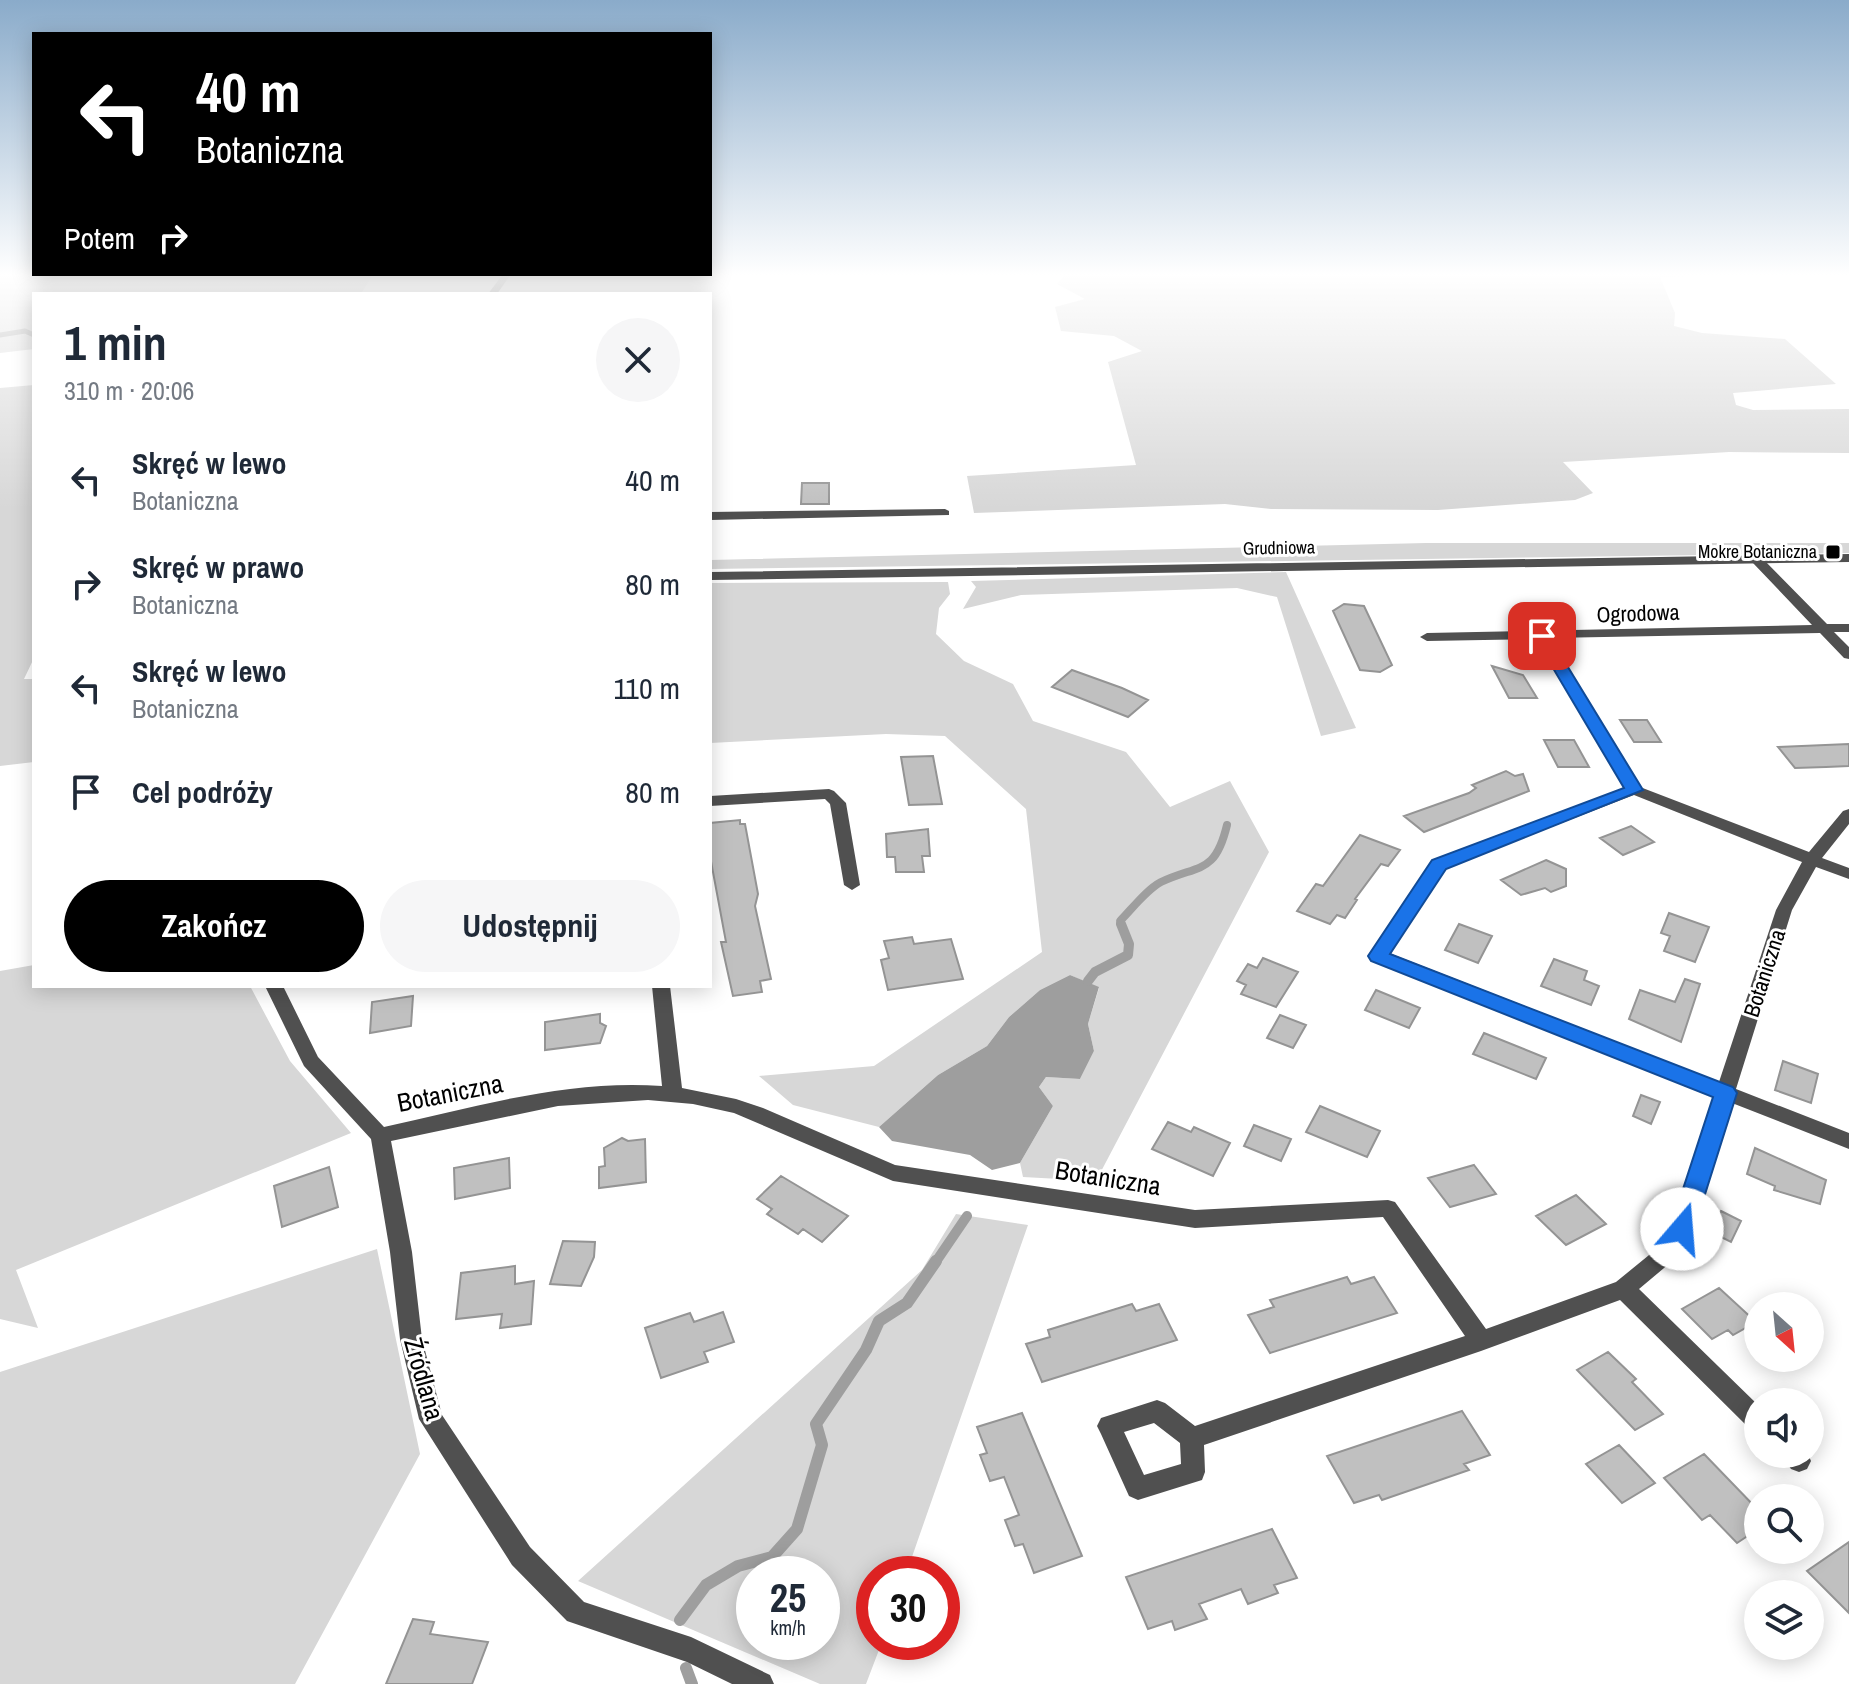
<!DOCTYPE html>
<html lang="pl">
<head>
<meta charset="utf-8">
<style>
	:root { --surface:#fff; --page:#f6f6f7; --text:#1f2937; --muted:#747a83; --accent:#000 }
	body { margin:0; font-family:"Archivo Narrow",sans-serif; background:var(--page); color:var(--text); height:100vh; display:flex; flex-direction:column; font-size:30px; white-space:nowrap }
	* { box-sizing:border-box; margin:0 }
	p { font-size:26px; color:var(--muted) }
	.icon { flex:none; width:44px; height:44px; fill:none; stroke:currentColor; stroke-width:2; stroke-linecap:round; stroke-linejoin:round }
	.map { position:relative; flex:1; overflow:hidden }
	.side { position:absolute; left:32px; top:292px; width:680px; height:696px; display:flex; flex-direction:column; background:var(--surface); border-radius:0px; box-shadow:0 4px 20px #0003 }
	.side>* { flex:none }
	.hud { position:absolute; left:32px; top:32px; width:680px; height:244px; border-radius:0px; box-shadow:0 4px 20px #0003; background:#000; color:#fff; overflow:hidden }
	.needle { width:52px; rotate:153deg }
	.fabs { position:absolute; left:1744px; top:1292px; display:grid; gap:16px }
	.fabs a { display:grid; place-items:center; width:80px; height:80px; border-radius:50%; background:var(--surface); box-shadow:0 4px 20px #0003; font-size:40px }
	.speed { position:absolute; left:736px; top:1556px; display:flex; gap:16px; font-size:40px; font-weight:700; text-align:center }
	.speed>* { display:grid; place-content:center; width:104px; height:104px; border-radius:50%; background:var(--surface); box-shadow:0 4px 20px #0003; line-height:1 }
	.speed small { font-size:20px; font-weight:400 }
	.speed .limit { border:12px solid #d22; background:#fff; color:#111 }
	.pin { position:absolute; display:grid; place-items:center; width:68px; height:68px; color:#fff; margin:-34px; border-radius:16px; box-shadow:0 4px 12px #0006 }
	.me { position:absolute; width:88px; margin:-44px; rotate:18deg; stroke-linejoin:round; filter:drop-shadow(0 0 6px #0008) }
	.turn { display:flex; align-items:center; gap:28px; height:168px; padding:0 32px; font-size:36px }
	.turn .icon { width:104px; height:104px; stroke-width:2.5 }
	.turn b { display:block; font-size:56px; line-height:68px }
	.then { display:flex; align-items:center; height:76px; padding:0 32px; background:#0003; gap:16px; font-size:30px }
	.round { display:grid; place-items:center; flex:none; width:84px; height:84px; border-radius:42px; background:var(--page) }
	.overview { display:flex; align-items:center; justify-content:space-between; height:136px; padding:0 32px }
	h1 { font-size:48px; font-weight:700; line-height:60px }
	.primary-button { display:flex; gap:16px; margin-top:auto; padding:16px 32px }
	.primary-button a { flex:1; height:92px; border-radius:48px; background:var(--accent); color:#fff; font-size:32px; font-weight:700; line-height:92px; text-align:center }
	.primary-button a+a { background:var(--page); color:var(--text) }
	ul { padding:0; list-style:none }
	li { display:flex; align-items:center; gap:24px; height:104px; padding:0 32px }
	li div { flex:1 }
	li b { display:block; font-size:30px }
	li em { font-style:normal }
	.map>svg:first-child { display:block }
	.green { fill:#d7d7d7; fill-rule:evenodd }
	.water { fill:#9e9e9e }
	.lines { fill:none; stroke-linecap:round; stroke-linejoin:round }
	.stream-far3 { stroke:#9e9e9e; stroke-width:5 }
	.stream-far2 { stroke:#9e9e9e; stroke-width:8 }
	.stream-far1 { stroke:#9e9e9e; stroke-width:10 }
	.stream { stroke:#9e9e9e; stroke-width:12 }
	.building { fill:#c0c0c0; stroke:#949494; stroke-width:2 }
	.minor { fill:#505050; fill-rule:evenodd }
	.tertiary { fill:#505050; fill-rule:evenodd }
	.route { fill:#1a73e8; stroke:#114b97; stroke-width:2 }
	.poi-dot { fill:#000; stroke:#fff; stroke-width:3 }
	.labels { text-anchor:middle; stroke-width:6; stroke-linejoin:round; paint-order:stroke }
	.far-street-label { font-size:18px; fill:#000; stroke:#fff }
	.far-poi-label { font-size:18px; fill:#000; stroke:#fff; text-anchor:end }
	.street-label { font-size:22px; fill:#000; stroke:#fff }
	.near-street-label { font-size:26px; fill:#000; stroke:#fff }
</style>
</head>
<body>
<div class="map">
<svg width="1849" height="1684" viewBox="0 0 1849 1684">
	<rect width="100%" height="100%" fill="#fff"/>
	<!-- green -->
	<path class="green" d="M0 273 373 274 361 294H34V349L0 353Z
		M1067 273H1727L1731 275 1660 277 1675 313 1674 326 1702 333 1785 339 1836 384 1733 393 1736 405 1753 410 1849 409V453L1729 452 1563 462 1593 493 1575 500 1438 510 1271 509 1225 504 974 513 967 476 1136 465 1108 362 1142 351 1114 336 1061 331 1055 307 1085 299 1057 284Z
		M34 385V658L24 679H34V762L0 766V388Z
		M1426 543H1849V553L710 569V560Z
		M1286 572 1356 728 1321 736 1277 597 1237 588 1021 595 963 609 976 587 971 581Z
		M948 582 950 594 939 608 936 634 964 661 1013 684 1033 721 1126 752 1170 807 1230 781 1269 852 1096 1181 1023 1177 1020 1163 1053 1106 1039 1087 1046 1077 1080 1079 1094 1051 1088 1024 1099 988 1070 975 1040 990 1009 1017 987 1046 938 1075 879 1127 793 1105 759 1076 874 1066 1042 952 1026 809 945 736 886 734 710 743V583Z
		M34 965V986H250L290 1061 351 1133 16 1270 38 1328 0 1319V971Z
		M956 1214 1028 1225 906 1574H874V1642H882L866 1684H820L578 1581 922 1270ZM754 1574H822V1642H754Z
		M377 1249 420 1454 295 1684H0V1372Z"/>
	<!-- water -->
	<path class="water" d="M1070 975 1099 987 1088 1024 1094 1051 1080 1079 1046 1077 1039 1087 1053 1106 1020 1163 992 1170 970 1155 892 1141 879 1127 938 1075 987 1046 1009 1017 1040 990Z"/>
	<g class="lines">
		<!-- stream-far3 -->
		<path class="stream-far3" d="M0 335 25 331 34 335"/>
		<!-- stream-far2 -->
		<path class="stream-far2" d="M1122 926 1120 921C1132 909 1146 890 1161 882 1199 864 1215 875 1227 825"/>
		<!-- stream-far1 -->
		<path class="stream-far1" d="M1088 981 1095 972 1128 955 1129 944 1121 924
			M935 1263 967 1216"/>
		<!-- stream -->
		<path class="stream" d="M680 1620 706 1585 738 1566 772 1557 797 1529 822 1445 816 1424 866 1350 879 1321 907 1303 936 1261
			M686 1668 692 1684"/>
	</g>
	<!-- building -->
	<path class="building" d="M802 483H829V504H801Z
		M1344 604 1364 606 1392 665 1380 672 1360 670 1333 611Z
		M1492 666 1523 675 1537 698H1509Z
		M1072 670 1122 688 1148 700 1128 717 1052 687Z
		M1620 720H1647L1661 742H1634Z
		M1544 740H1574L1589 767H1558Z
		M1849 744V766L1826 767 1795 768 1778 747Z
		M933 756 942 804 909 805 901 757Z
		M1506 771 1515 776 1523 774 1529 791 1424 832 1404 816 1469 793 1476 788 1472 785Z
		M740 820V824H745L758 894 755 906 771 979 760 981 762 992 733 996 721 942H726L710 856V823Z
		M1631 826 1654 842 1623 855 1600 838Z
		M928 829 930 856H922L924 872H896L895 857H887L886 834Z
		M1360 835 1400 850 1388 866 1381 864 1355 899 1357 900 1345 918 1337 915 1330 924 1297 911 1316 884 1323 886Z
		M1546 860 1566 869V886L1551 892 1545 888 1521 895 1501 880Z
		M1669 913 1709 927 1695 962 1664 951 1670 936 1661 933Z
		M1459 924 1492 936 1478 963 1445 950Z
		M912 937 914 944 951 939 963 979 888 990 881 960 889 958 884 941Z
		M1263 958 1298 972 1276 1007 1241 994 1246 985 1237 981 1248 964 1257 968Z
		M1554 959 1587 971 1584 980 1599 986 1591 1005 1541 986Z
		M1685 979 1700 984 1681 1042 1629 1019 1640 990 1675 1002Z
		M1376 990 1420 1008 1409 1028 1365 1010Z
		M413 996 411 1026 370 1033 372 1002Z
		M600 1014V1023L606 1026 600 1043 545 1050V1022Z
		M1280 1015 1306 1025 1293 1048 1267 1038Z
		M1484 1033 1546 1058 1536 1079 1473 1054Z
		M1783 1061 1818 1074 1811 1103 1775 1090Z
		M1641 1095 1660 1102 1651 1124 1633 1116Z
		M1320 1106 1380 1131 1367 1157 1306 1132Z
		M1168 1122 1191 1132 1194 1127 1230 1143 1213 1176 1152 1149Z
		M1254 1125 1291 1139 1281 1161 1244 1146Z
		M622 1138 628 1141 645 1139 646 1182 599 1188V1167L605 1166 604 1148Z
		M1755 1148 1826 1180 1820 1204 1774 1190 1775 1186 1747 1174Z
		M509 1158 510 1188 455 1199 454 1168Z
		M1474 1165 1496 1194 1450 1207 1428 1178Z
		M329 1167 338 1207 282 1227 274 1186Z
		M781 1176 848 1216 822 1242 803 1229 798 1234 767 1214 772 1209 757 1199Z
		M1576 1195 1606 1224 1566 1245 1536 1216Z
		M1721 1211 1741 1221 1731 1242 1711 1232Z
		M563 1241 595 1242 594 1257 581 1286 550 1284Z
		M515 1266V1284L534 1281 531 1324 500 1328 502 1314 456 1319 461 1273Z
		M1347 1277 1351 1284 1374 1277 1397 1313 1270 1353 1248 1315 1274 1307 1270 1300Z
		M1719 1288 1756 1322 1733 1335 1728 1330 1712 1339 1682 1309Z
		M1132 1304 1136 1311 1159 1304 1177 1340 1042 1382 1026 1344 1050 1337 1048 1330Z
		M723 1312 734 1342 704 1352 708 1362 661 1378 645 1328 690 1313 694 1322Z
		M1608 1352 1636 1379 1632 1382 1663 1414 1635 1430 1577 1370Z
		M1462 1411 1490 1455 1464 1464 1469 1470 1382 1500 1379 1495 1354 1503 1327 1456Z
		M1022 1413 1082 1556 1034 1573 1023 1544 1015 1546 1005 1520 1019 1515 1004 1477 990 1481 980 1455 987 1453 977 1427Z
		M1619 1445 1655 1483 1622 1503 1586 1464Z
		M1704 1454 1758 1510V1529L1737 1543 1710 1515 1702 1520 1664 1478Z
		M1272 1529 1297 1578 1274 1585 1278 1593 1248 1604 1241 1589 1199 1604 1207 1619 1175 1630 1172 1621 1148 1629 1126 1577Z
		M1849 1542V1613L1807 1571Z
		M413 1619 434 1622 430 1634 488 1642 472 1684H386Z"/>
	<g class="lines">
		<!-- minor -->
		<path class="minor" d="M945 509 949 511V515L710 520V512Z
			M1757 556 1761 557 1827 624H1849V632H1834L1849 647V659L1844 658 1820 633 1550 638 1640 787 1809 852 1843 811 1849 809V824L1822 858 1849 868V879L1816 867 1792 910 1736 1089 1849 1133V1149L1732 1103 1692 1229 1670 1263 1639 1289 1758 1405V1432L1750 1429 1620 1300 1481 1351 1204 1445 1205 1472 1202 1480 1138 1500 1129 1496 1101 1434 1097 1426 1101 1418 1157 1400 1165 1403 1195 1426 1465 1336 1383 1217 1195 1228 893 1181 734 1113 693 1104 648 1100 558 1106 391 1141 412 1252 422 1339 442 1415 530 1547 584 1602 691 1637 770 1675 774 1684H732L687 1662 567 1621 512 1565 419 1419 400 1339 390 1252 371 1139 304 1066 265 986H283L318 1057 384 1127C474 1107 569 1079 662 1086L652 986H670L682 1088 736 1099 763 1108 895 1165 1195 1210 1388 1200 1395 1202 1486 1329 1616 1282 1654 1251 1673 1226 1715 1096 1372 960 1369 956 1372 952 1433 860 1625 788 1537 639 1427 641 1420 637 1427 633 1812 625 1753 563 1751 560ZM1634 795 1802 862 1776 910 1719 1082 1389 953 1445 868ZM1154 1423 1180 1443 1181 1464 1144 1475 1124 1432Z
			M829 789 834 791 846 803 860 885 852 890 844 885 830 804 825 799 710 806V796Z
			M1780 1454H1808L1811 1461 1807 1469 1799 1472 1791 1469Z"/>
		<!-- tertiary -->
		<path class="tertiary" d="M503 274H511L497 294H488Z
			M1849 554V562L710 580V572Z"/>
	</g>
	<!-- sky -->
	<linearGradient id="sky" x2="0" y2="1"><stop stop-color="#8aabca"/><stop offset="0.54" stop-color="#fff"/><stop offset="1" stop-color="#fff" stop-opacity="0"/></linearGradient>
	<rect width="1849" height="509" fill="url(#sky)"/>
	<!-- route -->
	<path class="route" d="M1542 632 1549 636 1643 790 1446 869 1390 954 1733 1087 1737 1093 1694 1229 1690 1236 1682 1239 1674 1236 1670 1229 1713 1097 1371 961 1368 956 1432 860 1624 788 1534 636Z"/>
	<!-- markers -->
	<rect class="poi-dot" x="1825" y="544" width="16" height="16" rx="4"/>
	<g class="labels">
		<!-- far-street labels -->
		<g class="far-street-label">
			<text transform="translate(1279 548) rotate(-1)" y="6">Grudniowa</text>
		</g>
		<!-- far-poi labels -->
		<g class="far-poi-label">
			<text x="1817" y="558">Mokre Botaniczna</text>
		</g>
		<!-- street labels -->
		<g class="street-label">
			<text transform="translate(1638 613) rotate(-2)" y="8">Ogrodowa</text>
			<text transform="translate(1764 973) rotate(-72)" y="8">Botaniczna</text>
		</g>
		<!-- near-street labels -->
		<g class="near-street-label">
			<text transform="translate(450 1093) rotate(-11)" y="9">Botaniczna</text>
			<text transform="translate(1108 1178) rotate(9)" y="9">Botaniczna</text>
			<text transform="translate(424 1379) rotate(74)" y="9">Źródlana</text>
		</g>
	</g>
</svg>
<div class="fabs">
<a><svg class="needle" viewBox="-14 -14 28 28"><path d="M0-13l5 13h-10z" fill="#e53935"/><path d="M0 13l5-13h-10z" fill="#747a83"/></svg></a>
<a><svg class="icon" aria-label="sound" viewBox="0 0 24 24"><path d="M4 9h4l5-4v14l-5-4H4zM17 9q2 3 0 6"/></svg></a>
<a><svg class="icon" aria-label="search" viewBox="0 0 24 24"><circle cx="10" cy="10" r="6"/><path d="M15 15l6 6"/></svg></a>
<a><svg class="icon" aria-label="layers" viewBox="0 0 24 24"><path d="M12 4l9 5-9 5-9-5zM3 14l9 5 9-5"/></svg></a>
</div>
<div class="speed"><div>25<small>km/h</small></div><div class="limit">30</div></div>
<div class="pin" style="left:1542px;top:636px;background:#d93025"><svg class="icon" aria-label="arrive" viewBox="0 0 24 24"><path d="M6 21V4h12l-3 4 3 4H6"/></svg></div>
<svg class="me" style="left:1682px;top:1229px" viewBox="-20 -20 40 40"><circle r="19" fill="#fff"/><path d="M0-13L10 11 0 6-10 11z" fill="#1a73e8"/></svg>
<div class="hud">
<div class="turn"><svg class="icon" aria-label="left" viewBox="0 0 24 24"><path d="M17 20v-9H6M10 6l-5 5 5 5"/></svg><div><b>40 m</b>Botaniczna</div></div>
<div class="then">Potem<svg class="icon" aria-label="right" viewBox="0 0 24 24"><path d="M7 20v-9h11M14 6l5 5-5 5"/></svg></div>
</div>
<section class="side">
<div class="overview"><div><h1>1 min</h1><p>310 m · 20:06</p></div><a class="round"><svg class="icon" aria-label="close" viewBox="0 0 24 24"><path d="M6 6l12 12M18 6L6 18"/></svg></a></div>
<ul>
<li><svg class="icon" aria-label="left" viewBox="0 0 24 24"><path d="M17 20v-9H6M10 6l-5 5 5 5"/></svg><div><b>Skręć w lewo</b><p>Botaniczna</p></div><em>40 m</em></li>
<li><svg class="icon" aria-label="right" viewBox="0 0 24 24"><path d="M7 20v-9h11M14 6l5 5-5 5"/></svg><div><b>Skręć w prawo</b><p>Botaniczna</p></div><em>80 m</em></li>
<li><svg class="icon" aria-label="left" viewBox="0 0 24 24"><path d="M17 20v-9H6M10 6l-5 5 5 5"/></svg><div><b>Skręć w lewo</b><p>Botaniczna</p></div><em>110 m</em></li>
<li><svg class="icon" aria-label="arrive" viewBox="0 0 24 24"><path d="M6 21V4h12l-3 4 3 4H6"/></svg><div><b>Cel podróży</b></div><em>80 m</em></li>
</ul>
<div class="primary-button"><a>Zakończ</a><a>Udostępnij</a></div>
</section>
</div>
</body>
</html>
